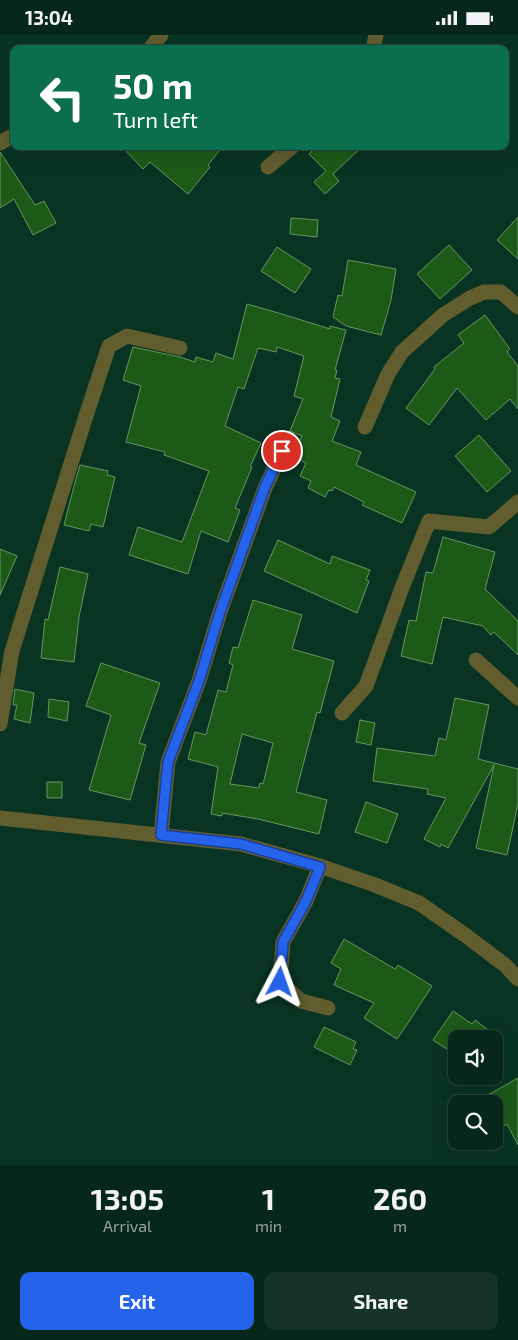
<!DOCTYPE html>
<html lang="en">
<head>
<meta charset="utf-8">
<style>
	:root { --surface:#07271a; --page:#153327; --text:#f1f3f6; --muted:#98a5a2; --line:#284439; --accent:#2563eb }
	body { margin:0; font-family:"Exo 2",sans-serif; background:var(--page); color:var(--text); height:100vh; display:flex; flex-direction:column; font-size:19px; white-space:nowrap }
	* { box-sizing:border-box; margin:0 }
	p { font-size:16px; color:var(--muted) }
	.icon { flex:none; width:28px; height:28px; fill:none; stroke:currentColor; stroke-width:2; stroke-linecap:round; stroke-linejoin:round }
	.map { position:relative; height:1130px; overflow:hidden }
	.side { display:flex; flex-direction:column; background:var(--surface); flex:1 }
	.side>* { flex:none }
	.top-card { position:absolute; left:10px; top:10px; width:499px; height:105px; border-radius:10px; box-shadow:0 5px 20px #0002,0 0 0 1px var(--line); background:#0b6e4f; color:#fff; overflow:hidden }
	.controls { position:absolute; left:448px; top:995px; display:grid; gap:10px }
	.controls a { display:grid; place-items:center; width:55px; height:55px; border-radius:10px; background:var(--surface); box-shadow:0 5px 20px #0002,0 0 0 1px var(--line); font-size:25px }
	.pin { position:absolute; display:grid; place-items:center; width:42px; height:42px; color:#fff; margin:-21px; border:2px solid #fff; border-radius:50%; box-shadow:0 1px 5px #0007 }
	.me { position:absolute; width:55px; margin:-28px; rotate:4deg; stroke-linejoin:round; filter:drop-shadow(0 0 4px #0008) }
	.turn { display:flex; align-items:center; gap:18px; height:105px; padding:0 20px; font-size:22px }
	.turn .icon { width:65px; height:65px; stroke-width:2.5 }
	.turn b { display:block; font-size:35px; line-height:42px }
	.eta { display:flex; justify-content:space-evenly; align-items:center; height:85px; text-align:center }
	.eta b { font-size:30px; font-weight:700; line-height:35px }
	.button { display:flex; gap:10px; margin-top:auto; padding:10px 20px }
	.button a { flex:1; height:58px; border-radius:10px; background:var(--accent); color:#fff; font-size:20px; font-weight:700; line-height:58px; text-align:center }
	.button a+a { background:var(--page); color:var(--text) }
	.status { display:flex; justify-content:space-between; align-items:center; height:35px; padding:0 25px; background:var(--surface); direction:ltr }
	.status svg { height:14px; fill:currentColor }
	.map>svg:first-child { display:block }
	.building { fill:#1d5a18; stroke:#669661; fill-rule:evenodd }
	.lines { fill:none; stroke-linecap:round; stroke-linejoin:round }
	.street { stroke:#625d2f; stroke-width:15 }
	.route-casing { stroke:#184099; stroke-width:12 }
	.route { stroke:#2563eb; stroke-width:9 }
</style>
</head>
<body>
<div class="status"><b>13:04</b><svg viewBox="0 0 49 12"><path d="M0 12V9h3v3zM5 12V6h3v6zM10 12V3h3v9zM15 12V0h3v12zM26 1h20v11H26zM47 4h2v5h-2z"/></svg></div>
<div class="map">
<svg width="518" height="1130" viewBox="0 0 518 1130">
	<rect width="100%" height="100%" fill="#093423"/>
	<!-- building -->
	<path class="building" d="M121 111H223L208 130 210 132 188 159 150 127 143 134Z
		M317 111H363L333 139 339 146 325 159 314 147 326 136 309 119Z
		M0 117 35 170 44 166 56 188 33 200 14 164 0 173Z
		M518 182V224L497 205Z
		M291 183 318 185 317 202 290 199Z
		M449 210 472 235 440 264 417 239Z
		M277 212 311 234 295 258 261 236Z
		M348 225 396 234 391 265 381 300 346 291 333 282 338 260 342 261Z
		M247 269 282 279 330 294V291L346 295 335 335H337L335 343 340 344 331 382 340 386 332 406 361 417 356 430 416 457 402 488 362 470 364 467 334 452 332 456 329 455 325 462 308 453 311 446 300 441 306 428 292 421 302 401 290 396 303 364 294 361 304 321 277 312 276 317 258 313 244 354 238 352 225 391 261 408 250 432H252L235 473 240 475 228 507 201 496 188 539 129 520 138 492 182 507 209 436 164 420 165 417 126 407 141 351 123 345 133 312 180 322 195 327 196 322 213 327 216 318 233 324Z
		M485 280 510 314 507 317 518 331V374L510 364 486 385 457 353 429 390 406 373 435 334 434 332 464 308 458 300Z
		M479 400 511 436 487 457 455 421Z
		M80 430 108 436 107 440 115 442 103 492 91 489 89 496 64 490 74 451Z
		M443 502 495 517 485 554 518 586V620L494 597 491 600 483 591 443 582 432 629 401 621 409 585 416 586 426 537 433 538Z
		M278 505 330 529 332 521 370 535 366 545 369 546 357 578 264 536Z
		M0 514 17 521 0 560Z
		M60 532 88 539 79 582 74 627 41 623 45 584 48 585Z
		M253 565 302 580 292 614 334 626 320 678 317 677 296 757 327 765 319 799 258 784 222 778V781L211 779 218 732 188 724 195 697 206 700 218 655 226 657 233 630 229 628 233 612 238 613ZM242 699 273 708 263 749 260 748 259 753 230 749Z
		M101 628 160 648 139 708 146 710 130 765 89 755 111 680 86 671Z
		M15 654 34 658 30 688 14 684 17 670H13Z
		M455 663 489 670 478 724 518 734V769L507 820 476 813 494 730 448 813 441 809 440 812 424 804 446 763 427 759 428 754 373 746 377 713 435 721 439 703 446 705Z
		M49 664 69 667 67 686 48 682Z
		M360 685 375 688 371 710 356 707Z
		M47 747H62V763H47Z
		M366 767 398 779 387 808 355 797Z
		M344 904 395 934 398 930 432 951 410 985 397 1004 364 983 374 968 334 950 341 934 331 928Z
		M453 976 472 989 475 985 500 1004H456V1020L433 1005Z
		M324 992 356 1007 353 1014 357 1015 350 1030 314 1012Z
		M518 1043V1110L507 1089 494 1097V1069H472Z"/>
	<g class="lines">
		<!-- street -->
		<path class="street" d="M150 14 161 0
			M373 14 376 0
			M0 108 14 100
			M268 132 293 111
			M365 392 388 339 402 317 443 280 470 263 484 257H501L518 272
			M476 625 518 663
			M342 678 366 651 403 550 429 486 489 492 518 467
			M0 689 12 616 84 387 109 311 127 301 180 313
			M0 783 241 809 320 831 375 850 419 868 465 900 506 931 518 944
			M161 800 168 727 199 646 220 577 265 453 282 417
			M320 831 306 866 283 907 280 947 301 966 328 973"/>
	</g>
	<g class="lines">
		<defs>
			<path id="route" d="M280 947 283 907 306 866 320 832 241 809 161 800 168 727 199 646 220 577 265 452 282 416"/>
		</defs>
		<!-- route casing -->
		<use href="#route" class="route-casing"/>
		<!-- route -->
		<use href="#route" class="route"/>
	</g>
</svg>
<div class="controls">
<a><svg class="icon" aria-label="sound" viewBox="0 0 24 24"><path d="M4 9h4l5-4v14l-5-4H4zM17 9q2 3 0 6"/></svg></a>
<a><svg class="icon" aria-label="search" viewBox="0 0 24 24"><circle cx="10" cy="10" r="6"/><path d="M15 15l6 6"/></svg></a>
</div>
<div class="pin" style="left:282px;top:416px;background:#d93025"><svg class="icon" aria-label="arrive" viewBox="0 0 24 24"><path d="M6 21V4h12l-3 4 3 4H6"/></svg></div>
<svg class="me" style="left:280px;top:947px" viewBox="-20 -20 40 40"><path d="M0-17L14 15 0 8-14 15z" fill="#2563eb" stroke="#fff" stroke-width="4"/></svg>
<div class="top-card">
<div class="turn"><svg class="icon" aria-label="left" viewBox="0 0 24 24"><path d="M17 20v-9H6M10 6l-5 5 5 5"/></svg><div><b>50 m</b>Turn left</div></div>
</div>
</div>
<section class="side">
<div class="eta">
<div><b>13:05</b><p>Arrival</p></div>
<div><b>1</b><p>min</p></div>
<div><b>260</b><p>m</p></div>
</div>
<div class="button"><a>Exit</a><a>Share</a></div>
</section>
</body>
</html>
